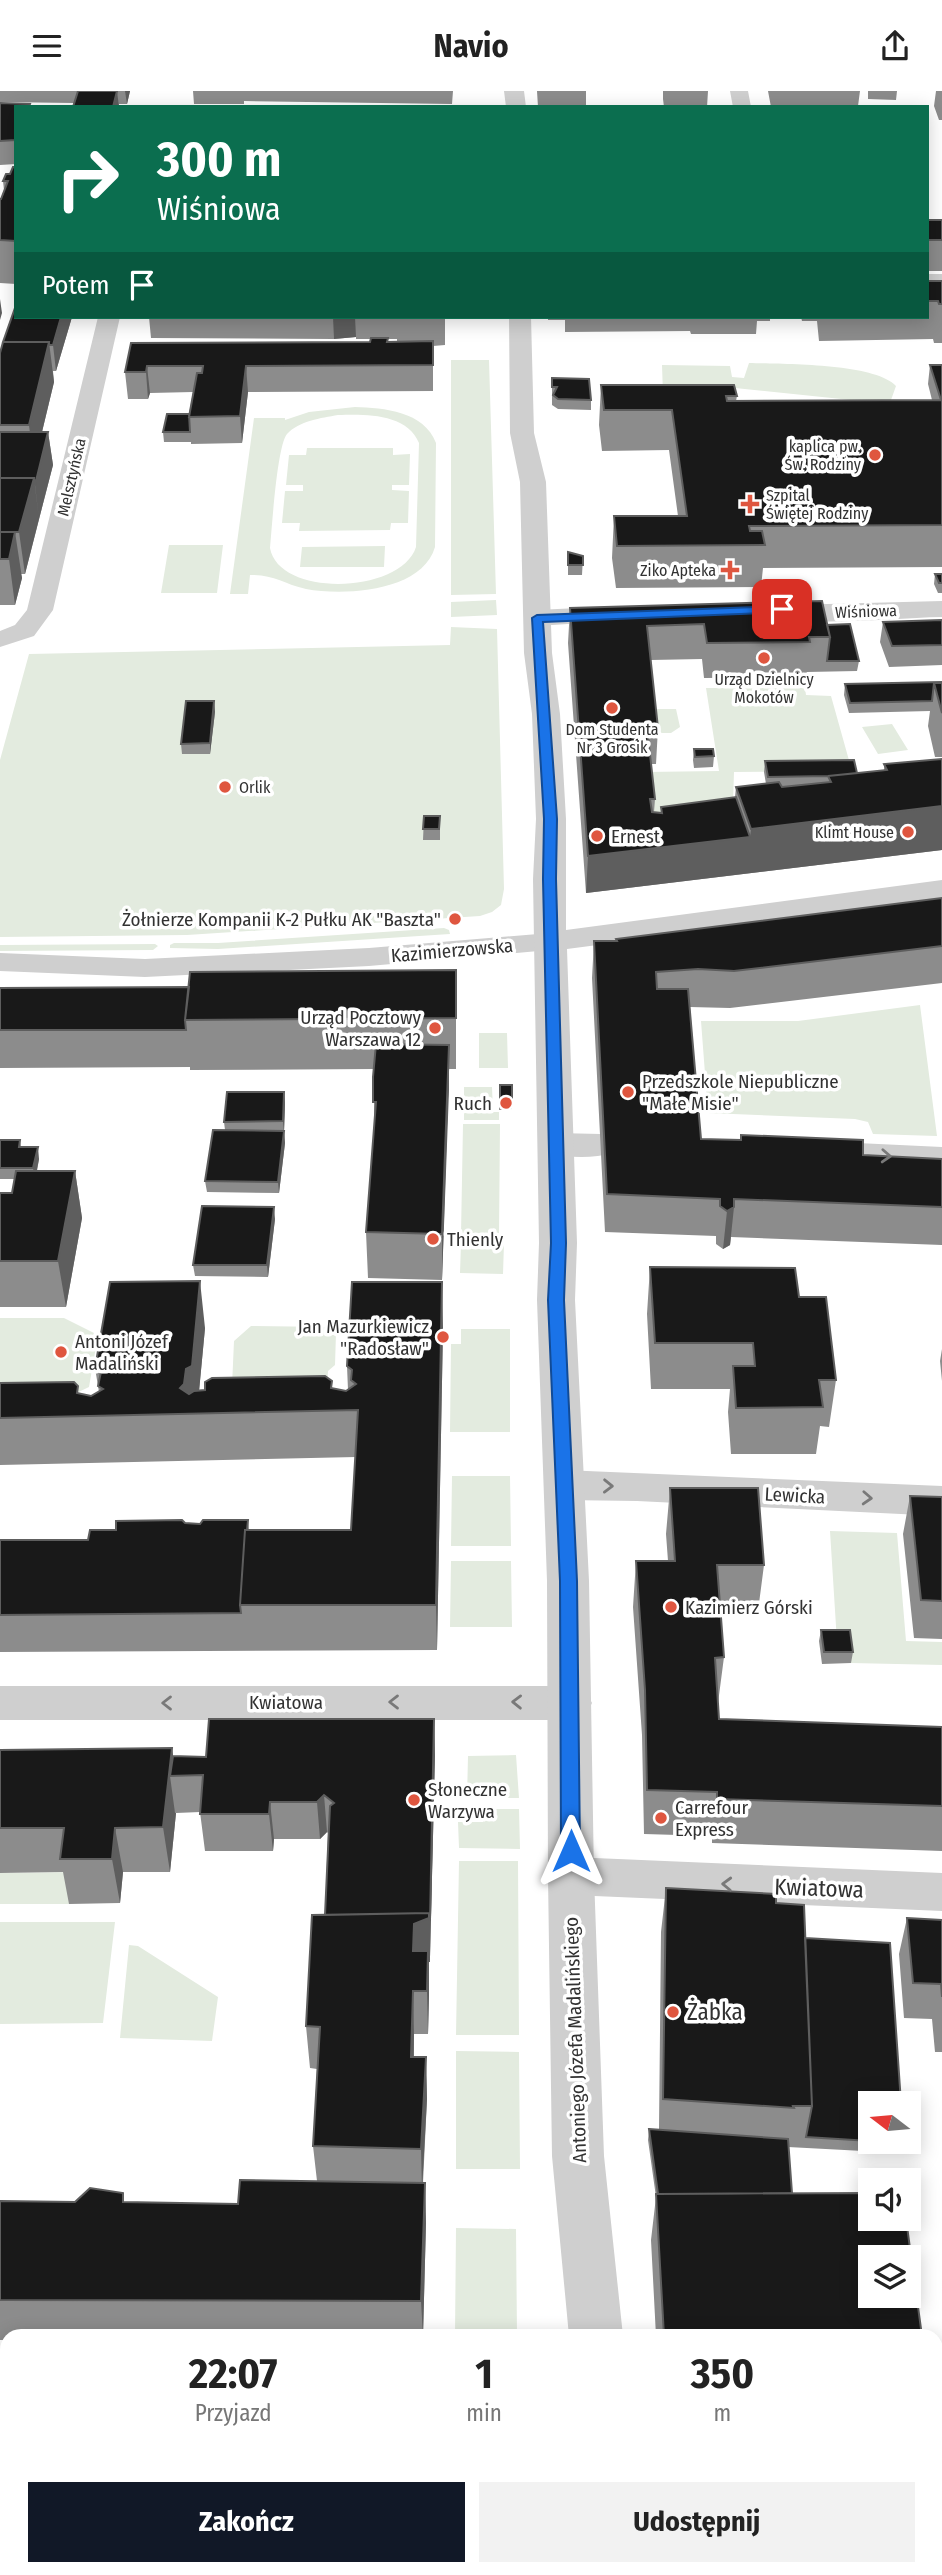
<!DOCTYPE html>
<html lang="pl">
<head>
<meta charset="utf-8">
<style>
	:root { --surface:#fff; --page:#f2f2f2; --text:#222; --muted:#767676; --accent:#111827 }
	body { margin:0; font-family:"Fira Sans Condensed",sans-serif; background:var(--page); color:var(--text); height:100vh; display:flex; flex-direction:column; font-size:26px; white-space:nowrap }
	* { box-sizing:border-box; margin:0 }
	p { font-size:23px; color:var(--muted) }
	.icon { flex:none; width:38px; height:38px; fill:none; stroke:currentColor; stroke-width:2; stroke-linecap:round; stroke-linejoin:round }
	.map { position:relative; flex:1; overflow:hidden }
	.sheet { position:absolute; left:0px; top:2238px; width:943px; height:247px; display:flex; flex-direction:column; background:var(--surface); border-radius:21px 21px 0 0; box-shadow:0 4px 18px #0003 }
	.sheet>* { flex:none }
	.guide { position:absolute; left:14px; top:14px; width:915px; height:214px; border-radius:0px; box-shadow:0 4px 18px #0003; background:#0b6e4f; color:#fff; overflow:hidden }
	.needle { width:46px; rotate:286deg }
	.tools { position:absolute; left:858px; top:2000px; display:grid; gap:14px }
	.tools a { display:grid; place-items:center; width:63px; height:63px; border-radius:0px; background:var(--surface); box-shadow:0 4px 18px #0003; font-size:35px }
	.pin { position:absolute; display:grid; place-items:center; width:60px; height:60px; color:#fff; margin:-30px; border-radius:14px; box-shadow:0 4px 10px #0006 }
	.me { position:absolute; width:77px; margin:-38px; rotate:0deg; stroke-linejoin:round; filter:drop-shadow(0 0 5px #0008) }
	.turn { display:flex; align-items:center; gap:24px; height:147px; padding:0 28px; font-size:32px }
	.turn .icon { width:91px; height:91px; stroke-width:2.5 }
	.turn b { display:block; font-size:49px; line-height:60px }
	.then { display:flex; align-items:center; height:66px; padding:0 28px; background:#0003; gap:14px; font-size:26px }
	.eta { display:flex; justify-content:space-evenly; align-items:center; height:119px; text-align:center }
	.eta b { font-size:42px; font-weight:700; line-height:49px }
	.button { display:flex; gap:14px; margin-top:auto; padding:14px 28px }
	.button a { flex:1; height:80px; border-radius:0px; background:var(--accent); color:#fff; font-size:28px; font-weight:700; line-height:80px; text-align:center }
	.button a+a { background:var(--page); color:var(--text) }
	header { display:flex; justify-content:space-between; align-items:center; height:91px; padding:0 28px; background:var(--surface); font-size:32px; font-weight:700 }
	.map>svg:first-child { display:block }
	.green { fill:#e3ebdf; fill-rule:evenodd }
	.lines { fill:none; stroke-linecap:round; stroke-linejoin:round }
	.minor { fill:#cfcfcf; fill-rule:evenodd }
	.tertiary { fill:#cfcfcf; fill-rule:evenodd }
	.wall { fill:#8c8c8c; fill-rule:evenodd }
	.shaded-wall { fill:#5e5e5e }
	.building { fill:#191919; stroke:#5e5e5e; stroke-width:2; fill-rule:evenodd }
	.oneway { stroke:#797979 }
	.route { fill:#1a73e8; stroke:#114b97; stroke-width:2 }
	.poi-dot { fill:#df563f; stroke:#fff; stroke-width:2.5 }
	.labels { text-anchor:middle; stroke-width:7; stroke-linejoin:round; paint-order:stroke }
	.far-poi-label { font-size:16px; fill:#323232; stroke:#fff; text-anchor:end }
	.far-street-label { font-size:16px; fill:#323232; stroke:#fff }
	.poi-label { font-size:19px; fill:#323232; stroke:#fff; text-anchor:start }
	.street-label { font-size:19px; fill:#323232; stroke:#fff }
	.near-street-label { font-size:23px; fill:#323232; stroke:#fff }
	.near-poi-label { font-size:23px; fill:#323232; stroke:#fff; text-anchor:start }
</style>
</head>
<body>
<header><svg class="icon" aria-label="menu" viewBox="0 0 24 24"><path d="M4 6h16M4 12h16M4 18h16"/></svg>Navio<svg class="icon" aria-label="share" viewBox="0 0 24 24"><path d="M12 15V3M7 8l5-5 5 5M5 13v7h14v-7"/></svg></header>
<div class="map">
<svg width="942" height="2484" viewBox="0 0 942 2484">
	<rect width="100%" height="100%" fill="#fff"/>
	<!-- green -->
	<path class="green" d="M451 269H489L496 503 451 504Z
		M749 272C782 273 875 272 896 295L891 309 854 315 851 309 735 297 726 304H663L662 274 730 275 732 286 744 287Z
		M355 316C384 317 424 320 436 352L435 456C422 501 344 505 306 498 284 493 273 483 250 484L248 503H230L254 327H285V329L309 321ZM338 324C364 323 407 322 419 352L416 456C401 503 279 507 270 457 272 436 277 355 287 343 299 330 321 327 338 324Z
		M307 357H393V364L410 363 409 394H392V399L409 400 408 432H391L390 439 299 440 300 432H282L285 400H303V394H286L289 364H306Z
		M169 454H223L217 502H161Z
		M385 455 384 476H300L302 456Z
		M496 509 497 524 451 526V511Z
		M451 536 497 538 504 798 501 814 492 821 480 825 187 844 0 846V669L29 563 450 554Z
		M706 597H805L806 604 831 605 852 680 734 681 733 712 651 730 646 681 719 680Z
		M650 618H676L680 636 671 642H653Z
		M892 633 908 659 878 663 862 636Z
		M444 837 449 839 450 843 218 858 170 857V854L174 852H218Z
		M155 853 158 855 153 859 0 860V854Z
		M920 914 937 1045 873 1043 868 1031 855 1028 708 1022 701 930H798Z
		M479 942H507L508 977H479Z
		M464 996H492L493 1021H499V1029H464Z
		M463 1033H500L499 1143H461Z
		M461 1152H504L503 1183 460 1182Z
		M0 1227H64L98 1244 89 1296 41 1319 0 1312Z
		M251 1235 330 1236 336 1242 335 1274 328 1280 327 1296 232 1295 234 1250Z
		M461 1238H510V1341H450L451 1253H461Z
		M452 1385H510L511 1455H451Z
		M830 1440 897 1442 906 1550 942 1551V1574L851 1572 848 1551H837Z
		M451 1470H511L512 1536H450Z
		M516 1664 519 1707H467L468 1665Z
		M483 1718H519L520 1758 459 1757 458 1731H483Z
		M459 1770H518L519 1944H456Z
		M73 1781 69 1813H0V1782Z
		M0 1831H115L103 1932 0 1933Z
		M129 1854 138 1855 218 1906 212 1950 120 1947Z
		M456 1960 519 1961 520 2078H456Z
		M456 2137 516 2138 517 2245H455Z"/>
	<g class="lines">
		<!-- minor -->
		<path class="minor" d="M730 0H748L751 16H733Z
			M928 183H942V195H928Z
			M98 226H120L53 519 34 545 0 556V540L15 534 27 519Z
			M942 510V526C892 527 813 536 767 525L763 519 767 513 776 511 827 513Z
			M620 515 629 517 633 523 629 529 537 535 528 533 524 527 528 521 537 519Z
			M550 842 561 844 566 851 561 858 369 875 145 886 0 880V862L145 868 369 857Z
			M556 1042 601 1043 613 1046 618 1054 613 1062C592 1068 565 1067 544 1061L539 1053 544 1045Z
			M815 1050 942 1056V1078L815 1072 803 1069 798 1061 803 1053Z
			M563 1379 942 1395V1425L637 1410 563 1409 549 1404 544 1394 549 1384Z
			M0 1595H571L586 1600 592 1612 586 1624 571 1629H0Z
			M571 1766 942 1782V1820L571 1804 555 1799 549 1785 555 1771Z
			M0 2304H7V2356H0Z"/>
		<!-- tertiary -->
		<path class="tertiary" d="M504 0H524L526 16H506Z
			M509 226H531L534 342 546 391 552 562 560 623 566 728V839L942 789V809L567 858 577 1152 575 1209 589 1490 594 1785 604 2065 623 2245H569L552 2065 548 1785 547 1490 537 1209 539 1152 533 788 536 728 532 623 524 562 520 391 510 342Z
			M583 2478H641L642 2484H584Z"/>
	</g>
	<!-- wall -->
	<path class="wall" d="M0 0H130L127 13H119V16H73L74 12 0 11Z
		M193 0H453L452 13 244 10V13H194Z
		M537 0H586V16H538Z
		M663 0H708L707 16H664L663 8Z
		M768 0H860L858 15 866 16H771Z
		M868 0H897L896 9 868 8Z
		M936 0H942V29H939L934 15Z
		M0 12 30 13V16H16V73L0 74Z
		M16 76V193L0 192V108H1L4 99 3 90Z
		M928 129H942V180H928Z
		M928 190H942V252H934L933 248 819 250 817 230H802L801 226H928Z
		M16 226H72L56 280H53L54 291 42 341H48L53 374 25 483H21L22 487 15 514H0V262Z
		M149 226H445V254L433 255V300L248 301 242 352 191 353V351H164L163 341 189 323 193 301 150 302 148 308H128L125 281 131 252 370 251 371 248H356V246L334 248 151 247ZM388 248H397V251H388Z
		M548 226H770V230H757L756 243H691L690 240 565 241V229H548Z
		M930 274H942V476L763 477 761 496 616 497 612 467 614 425H678L669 359 602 360 599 334 601 294 737 305 736 310 932 309 928 293Z
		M552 287 591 309V319L558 318 552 314Z
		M568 461 583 465 582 484H568Z
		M935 483H942V502H938L934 493Z
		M570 517 827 534 859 570 857 580 807 581 806 586 704 587 702 568 651 569 658 637 656 673H651L655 708 654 721 661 722V716L735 706 736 696 766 693 764 681 765 670 857 682 884 679V673L942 668V759L586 802 568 552Z
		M942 529V574L889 576 880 551 883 531Z
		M942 591V666H935L928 635 930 620 849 622 844 604 845 593Z
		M214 610 215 621 210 663H182L181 653Z
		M694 658 714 665 713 676 694 677 693 669Z
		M424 725 440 736V749H423Z
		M942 807V892L730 917 690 916 701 1048 740 1049 741 1044 863 1064 942 1068V1154L731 1146 730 1154 723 1158 716 1153V1145L605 1141 592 887 594 850H616Z
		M456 879V978H449L442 1189 368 1187 366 1141 374 1036V978L190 979V976L0 977V897L189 896Z
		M500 994H512V1018L499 1019Z
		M284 1001 285 1012 284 1040 285 1052 279 1102 207 1101 205 1090 225 1039 224 1031Z
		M0 1049H20L21 1056 39 1068 37 1080H75L82 1127 66 1216H0V1102H12L14 1088H0Z
		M275 1128 268 1186 195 1185 193 1174Z
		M650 1176 799 1206 836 1289 829 1336 820 1335 816 1363H731L728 1321 730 1298H651L647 1223Z
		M205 1237 199 1300 333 1297 346 1300 348 1299 347 1275 443 1237 437 1559 0 1561V1449H88L116 1439 185 1432 200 1433 248 1429 249 1439H351L356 1366 0 1374V1292L79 1303 91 1305 99 1301 95 1277Z
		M942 1258V1290L940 1270Z
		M670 1397 764 1474 758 1520H720L724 1566 718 1612 719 1628 942 1636V1760L712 1752V1745L644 1743 642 1644 633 1516 636 1470H668L666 1443Z
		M910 1405 942 1406V1548L914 1547 903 1443Z
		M821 1539 853 1561 851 1572 822 1573 819 1550Z
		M434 1628 435 1665 430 1866V1871H429V1904L428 1943H414V1966H426L427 2008 423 2092H425L426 2132 423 2245H7V2249H0V2110L238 2113 317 2090 313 2055 317 1978 310 1977 306 1935 325 1824 328 1742 327 1741 320 1748H274L273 1760H205L200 1721 176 1722 170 1781H123L120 1812 69 1813 63 1781 0 1782V1659L172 1657 173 1665 206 1666Z
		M666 1797 805 1847 870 2012V2051H904L901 2062 788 2056 792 2102 922 2245H656L651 2149 656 2106 648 2049 649 2038 659 2039 661 1841Z
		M907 1827 942 1829V1961H935L932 1928 904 1927 899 1863Z
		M692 2478H936L942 2484H693Z"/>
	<!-- shaded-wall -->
	<path class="shaded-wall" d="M117 0 119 16H113Z
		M125 0H130L127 13Z
		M0 208 2 222 0 229Z
		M61 226H72L56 280 53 254Z
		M333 226H355L356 246 334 248Z
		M49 251 54 291 34 374 29 334Z
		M147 275 150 302 148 308 146 281Z
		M246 275 248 301 242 352 240 325Z
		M48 341 53 374 39 428 35 394Z
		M34 387 39 428 25 483 19 441Z
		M15 441 22 487 15 514 9 468Z
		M214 610 215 621 210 663V652Z
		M942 715V759L586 802 588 765 750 746 751 738Z
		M449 954V999L442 1189V1143Z
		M284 1001 285 1012 284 1042 283 1030Z
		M284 1040 285 1052 279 1102 278 1091Z
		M38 1056 39 1068 35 1088 33 1077Z
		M75 1080 82 1127 66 1216 58 1170Z
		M274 1116 275 1128 268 1186 267 1174Z
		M734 1116 730 1154 723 1158 727 1120Z
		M200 1190 205 1237 197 1322 180 1297 186 1278Z
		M442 1191 443 1237 437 1559 436 1514Z
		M434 1628 435 1665 430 1866V1871H429V1904L428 1943 427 1900 415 1876 414 1903 413 1860 414 1833Z
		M172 1657 176 1685H170L175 1722H176L170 1781 163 1736Z
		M324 1704 327 1741 320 1748 317 1711Z
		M270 1711 274 1748 273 1760 269 1723Z
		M115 1737 123 1781 120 1812 112 1768Z
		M413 1900 414 1943 413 2008 411 1966Z
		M426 1966 427 2008 422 2099 421 2058Z
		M425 2092 426 2132 423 2245 421 2210Z"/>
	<!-- building -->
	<path class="building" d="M78 0H117L113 16H73Z
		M0 12 30 13 29 16H16L15 49 0 50Z
		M814 15H865L866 16H814Z
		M13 76H16V150L0 149V108H1L8 90H3L6 83H10Z
		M928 129H942V149H928Z
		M928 190H942V213H939L938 210H928Z
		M16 214V226H61L53 254H49V251H3Z
		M371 247H388L387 251 433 250V274L246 275 240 325 189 326 197 282H202L203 275H147L146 281H125L131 252 370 251Z
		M3 251H49L29 334H0V262Z
		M930 274H942V309H941Z
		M552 287 589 288 591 309 558 308 553 304 557 296H552Z
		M601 294H734L737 305H726L727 310 942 309V434L749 435 750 440H762L765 454 617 455 614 425H687L672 319H604Z
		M167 323H189L190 341H163Z
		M0 341H48L35 394 34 387H0Z
		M0 387H34L19 441H0Z
		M0 441H15L9 468H0Z
		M568 461 583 465V474H568Z
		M935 483H942V492H939Z
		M822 510 830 546H809L810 551 707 552 704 533 647 535 658 637H647L655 708H650L652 721 662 722 661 716 736 706 750 746 588 765 570 517Z
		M942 529V554L892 555 883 531Z
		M850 533 859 570H827L830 546 827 534Z
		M942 591V592H934L932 610 850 612 845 593Z
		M934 592H942V622Z
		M186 610H214L210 652 181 653Z
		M694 658H713L714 665 695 666Z
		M942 668V715L751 738 736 696 779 691 782 696 831 691 828 685 887 679 884 673Z
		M854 669 857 682 828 685 768 686 765 670Z
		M424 725H440L439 738H423Z
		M942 807V855L734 880 698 878 656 881 657 898H688L701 1048 741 1049V1044L863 1049V1064L942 1068V1116L734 1108V1116L727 1120 720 1115V1108L607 1103 594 850H617L616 848Z
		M456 879V927L185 929 190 881Z
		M189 896 185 929 186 939H0V897Z
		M376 953 449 954 442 1143 366 1141 376 1011H373V986Z
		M500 994H512V1007H500Z
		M227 1001H284L283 1030 224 1031Z
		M213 1039 284 1040 278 1091 205 1090Z
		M0 1049H20L19 1056H38L33 1077H0Z
		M16 1080H75L58 1170H0V1102H12Z
		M202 1115 274 1116 267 1174H193Z
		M650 1176 795 1177 799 1206H826L836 1289H819L823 1316 736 1317 733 1275H755L753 1252H655Z
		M200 1190 192 1275 186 1278 184 1293 180 1297 189 1303 194 1300 205 1299V1291L212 1287 325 1285 332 1290 331 1297 346 1300 356 1293 351 1289 352 1279 347 1275 352 1191H442L436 1514H240L245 1439H351L358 1319 0 1327V1292L74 1291 78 1295 77 1302 91 1305 103 1298 98 1295 101 1281 95 1277 110 1191Z
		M670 1397H758L764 1474H717L724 1566 715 1567 719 1628 942 1636V1715L717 1708V1701L647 1699 645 1599 636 1470H675Z
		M910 1405 942 1406V1510L921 1509Z
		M182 1429 185 1432 200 1433 203 1429H248L247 1439H245L240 1514 241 1522 0 1524V1449H88L90 1439H116V1430Z
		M821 1539H850L853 1561H824Z
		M209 1628H434L430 1830 429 1822 325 1824 330 1715 334 1712 324 1704 317 1711H270L269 1723H200L203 1684 170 1685 173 1665 206 1666Z
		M172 1657 163 1736 115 1737 112 1768H60L64 1737H0V1659Z
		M666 1797 776 1803V1812L804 1814 812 2015H793L794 2017 663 2008Z
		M429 1822V1827L414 1833 413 1860H428L427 1900H413L411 1966H426L421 2058 313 2055 320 1936 306 1935 312 1824Z
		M907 1827 942 1829V1906L941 1893 913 1892Z
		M805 1847 890 1852 901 2012H870V2050L806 2046 812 2015Z
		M649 2038 788 2048 792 2102 658 2103Z
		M240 2089 425 2092 421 2210 0 2209V2110L75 2111 90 2097 123 2102V2111L238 2113Z
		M870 2102V2128H906L922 2245H664L656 2103ZM870 2166H908V2205H870Z
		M936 2405H942V2484H702L701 2478H936Z
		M51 2478H88L87 2484H51Z
		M88 2478H440V2484H87Z"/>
	<!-- one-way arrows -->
	<defs><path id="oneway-chevron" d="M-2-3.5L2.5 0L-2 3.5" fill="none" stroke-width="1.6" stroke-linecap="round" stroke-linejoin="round" transform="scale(1.75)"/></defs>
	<g class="oneway">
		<use href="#oneway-chevron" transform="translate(886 1065) rotate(3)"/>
		<use href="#oneway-chevron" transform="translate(608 1395) rotate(1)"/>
		<use href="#oneway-chevron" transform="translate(867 1407) rotate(3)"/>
		<use href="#oneway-chevron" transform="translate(394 1611) rotate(180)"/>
		<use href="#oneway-chevron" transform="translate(517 1611) rotate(-179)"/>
		<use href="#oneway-chevron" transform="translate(167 1612) rotate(180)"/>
		<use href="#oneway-chevron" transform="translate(727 1793) rotate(-178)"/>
	</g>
	<!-- route -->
	<path class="route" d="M782 515 788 518 786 521 543 531 557 728 556 788 566 1152 564 1209 577 1490 580 1760 577 1766 571 1769 564 1766 561 1760 560 1490 548 1209 551 1152 543 788 544 728 532 527 537 524Z"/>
	<!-- markers -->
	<g class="poi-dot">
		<circle cx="875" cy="364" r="7"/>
		<path d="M746.5 402.5h7v7h7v7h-7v7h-7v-7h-7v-7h7z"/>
		<path d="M726.5 468.5h7v7h7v7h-7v7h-7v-7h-7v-7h7z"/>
		<circle cx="764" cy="567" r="7"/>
		<circle cx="612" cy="617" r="7"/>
		<circle cx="225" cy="696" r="7"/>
		<circle cx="908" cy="741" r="7"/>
		<circle cx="597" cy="745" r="7"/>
		<circle cx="455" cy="828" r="7"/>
		<circle cx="435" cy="937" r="7"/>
		<circle cx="628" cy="1001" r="7"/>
		<circle cx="506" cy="1012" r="7"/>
		<circle cx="433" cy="1148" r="7"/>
		<circle cx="443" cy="1246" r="7"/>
		<circle cx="61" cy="1261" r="7"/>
		<circle cx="671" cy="1516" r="7"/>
		<circle cx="414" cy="1709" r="7"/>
		<circle cx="661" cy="1727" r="7"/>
		<circle cx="673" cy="1921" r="7"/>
	</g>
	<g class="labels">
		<!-- far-poi labels -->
		<g class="far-poi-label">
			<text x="861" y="361">kaplica pw.<tspan x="861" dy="18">Św. Rodziny</tspan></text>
			<text x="766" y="410" text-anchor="start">Szpital<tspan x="766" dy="18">Świętej Rodziny</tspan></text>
			<text x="716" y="485">Ziko Apteka</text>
			<text x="764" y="594" text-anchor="middle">Urząd Dzielnicy<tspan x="764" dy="18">Mokotów</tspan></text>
			<text x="612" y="644" text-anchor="middle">Dom Studenta<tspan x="612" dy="18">Nr 3 Grosik</tspan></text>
			<text x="239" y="702" text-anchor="start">Orlik</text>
			<text x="894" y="747">Klimt House</text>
		</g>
		<!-- far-street labels -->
		<g class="far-street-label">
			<text transform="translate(71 386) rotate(-77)" y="6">Melsztyńska</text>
			<text transform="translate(866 520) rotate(-2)" y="6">Wiśniowa</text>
		</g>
		<!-- poi labels -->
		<g class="poi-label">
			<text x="611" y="752">Ernest</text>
			<text x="441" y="835" text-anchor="end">Żołnierze Kompanii K-2 Pułku AK "Baszta"</text>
			<text x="421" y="933" text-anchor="end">Urząd Pocztowy<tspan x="421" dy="22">Warszawa 12</tspan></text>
			<text x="642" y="997">Przedszkole Niepubliczne<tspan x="642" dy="22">"Małe Misie"</tspan></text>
			<text x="492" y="1019" text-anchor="end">Ruch</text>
			<text x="447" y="1155">Thienly</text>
			<text x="429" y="1242" text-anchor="end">Jan Mazurkiewicz<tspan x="429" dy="22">"Radosław"</tspan></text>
			<text x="75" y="1257">Antoni Józef<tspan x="75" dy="22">Madaliński</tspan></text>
			<text x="685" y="1523">Kazimierz Górski</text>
			<text x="428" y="1705">Słoneczne<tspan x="428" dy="22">Warzywa</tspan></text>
			<text x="675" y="1723">Carrefour<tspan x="675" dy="22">Express</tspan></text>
		</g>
		<!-- street labels -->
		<g class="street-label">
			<text transform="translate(452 859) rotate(-5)" y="7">Kazimierzowska</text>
			<text transform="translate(795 1404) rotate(3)" y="7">Lewicka</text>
			<text x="286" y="1618">Kwiatowa</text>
			<text transform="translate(575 1949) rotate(-92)" y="7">Antoniego Józefa Madalińskiego</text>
		</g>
		<!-- near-street labels -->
		<g class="near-street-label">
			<text transform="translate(819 1797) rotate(2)" y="8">Kwiatowa</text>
		</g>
		<!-- near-poi labels -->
		<g class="near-poi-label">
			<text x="687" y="1929">Żabka</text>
		</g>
	</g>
</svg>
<div class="tools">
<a><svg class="needle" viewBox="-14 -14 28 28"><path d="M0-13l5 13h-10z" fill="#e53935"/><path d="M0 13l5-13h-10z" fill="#767676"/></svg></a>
<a><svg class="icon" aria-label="sound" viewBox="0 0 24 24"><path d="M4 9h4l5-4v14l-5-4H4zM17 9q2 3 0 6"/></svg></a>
<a><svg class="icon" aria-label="layers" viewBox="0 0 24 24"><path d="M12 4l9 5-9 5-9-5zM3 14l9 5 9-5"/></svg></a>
</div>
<div class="pin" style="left:782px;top:518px;background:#d93025"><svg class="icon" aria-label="arrive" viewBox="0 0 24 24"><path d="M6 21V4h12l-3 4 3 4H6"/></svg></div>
<svg class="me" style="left:571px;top:1760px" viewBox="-20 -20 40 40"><path d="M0-17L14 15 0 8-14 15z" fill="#1a73e8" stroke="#fff" stroke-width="4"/></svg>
<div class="guide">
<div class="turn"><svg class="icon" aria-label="right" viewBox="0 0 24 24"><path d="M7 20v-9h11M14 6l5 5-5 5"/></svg><div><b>300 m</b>Wiśniowa</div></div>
<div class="then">Potem<svg class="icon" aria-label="arrive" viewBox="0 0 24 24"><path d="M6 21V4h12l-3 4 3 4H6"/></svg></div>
</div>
<section class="sheet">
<div class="eta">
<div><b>22:07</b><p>Przyjazd</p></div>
<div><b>1</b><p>min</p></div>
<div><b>350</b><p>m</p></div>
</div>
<div class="button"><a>Zakończ</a><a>Udostępnij</a></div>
</section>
</div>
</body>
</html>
